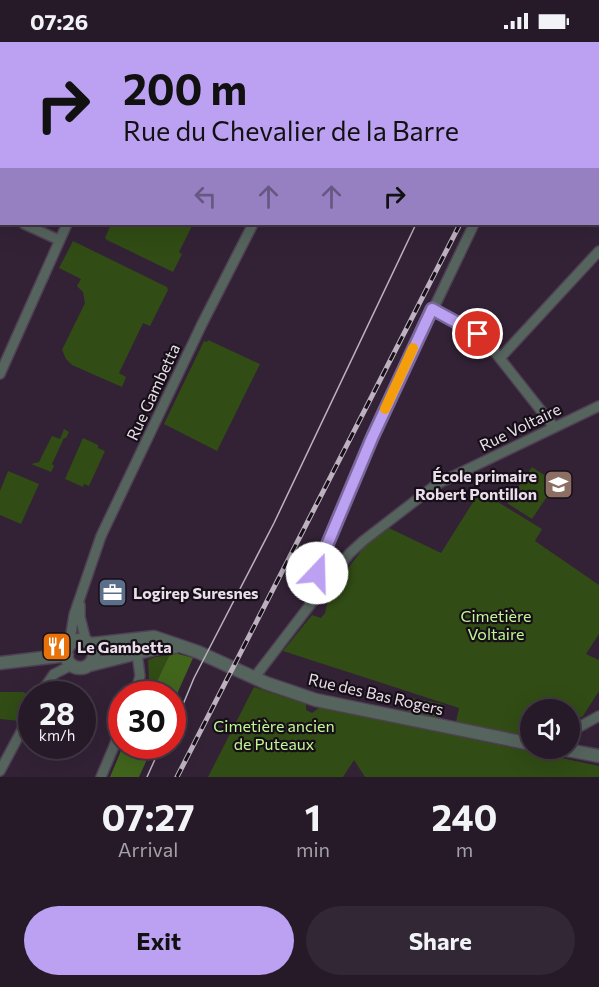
<!DOCTYPE html>
<html lang="en">
<head>
<meta charset="utf-8">
<style>
	:root { --surface:#261a28; --page:#322734; --text:#f1f3f6; --muted:#a4a1a8; --line:#423845; --accent:#bca0f2 }
	body { margin:0; font-family:Commissioner,sans-serif; background:var(--page); color:var(--text); height:100vh; display:flex; flex-direction:column; font-size:22px; white-space:nowrap }
	* { box-sizing:border-box; margin:0 }
	p { font-size:20px; color:var(--muted) }
	.icon { flex:none; width:33px; height:33px; fill:none; stroke:currentColor; stroke-width:2; stroke-linecap:round; stroke-linejoin:round }
	.map { position:relative; height:735px; overflow:hidden }
	.drawer { display:flex; flex-direction:column; background:var(--surface); flex:1 }
	.drawer>* { flex:none }
	.top-card { position:absolute; left:0px; top:0px; width:600px; height:183px; box-shadow:0 6px 24px #0002,0 0 0 2px var(--line); background:#bca0f2; color:#111; overflow:hidden }
	.tools { position:absolute; left:520px; top:657px; display:grid; gap:12px }
	.tools a { display:grid; place-items:center; width:60px; height:60px; border-radius:50%; background:var(--surface); box-shadow:0 6px 24px #0002,0 0 0 2px var(--line); font-size:30px }
	.speed { position:absolute; left:18px; top:639px; display:flex; gap:12px; font-size:30px; font-weight:700; text-align:center }
	.speed>* { display:grid; place-content:center; width:78px; height:78px; border-radius:50%; background:var(--surface); box-shadow:0 6px 24px #0002,0 0 0 2px var(--line); line-height:1 }
	.speed small { font-size:15px; font-weight:400 }
	.speed .limit { border:9px solid #d22; background:#fff; color:#111 }
	.pin { position:absolute; display:grid; place-items:center; width:51px; height:51px; color:#fff; margin:-26px; border:3px solid #fff; border-radius:50%; box-shadow:0 2px 6px #0007 }
	.me { position:absolute; width:66px; margin:-33px; rotate:21deg; stroke-linejoin:round; filter:drop-shadow(0 0 4px #0008) }
	.turn { display:flex; align-items:center; gap:21px; height:126px; padding:0 24px; font-size:27px }
	.turn .icon { width:78px; height:78px; stroke-width:2.5 }
	.turn b { display:block; font-size:42px; line-height:51px }
	.lanes { display:flex; align-items:center; height:57px; padding:0 24px; background:#0003; justify-content:center; gap:30px; direction:ltr }
	.lanes .off { opacity:.35 }
	.eta { display:flex; justify-content:space-evenly; align-items:center; height:102px; text-align:center }
	.eta b { font-size:36px; font-weight:700; line-height:42px }
	.primary-button { display:flex; gap:12px; margin-top:auto; padding:12px 24px }
	.primary-button a { flex:1; height:69px; border-radius:36px; background:var(--accent); color:#111; font-size:24px; font-weight:700; line-height:69px; text-align:center }
	.primary-button a+a { background:var(--page); color:var(--text) }
	.status { display:flex; justify-content:space-between; align-items:center; height:42px; padding:0 30px; background:var(--surface); direction:ltr }
	.status svg { height:16px; fill:currentColor }
	.map>svg:first-child { display:block }
	.green { fill:#314c15 }
	.forest { fill:#42651c }
	.lines { fill:none; stroke-linecap:round; stroke-linejoin:round }
	.minor-casing { stroke:#504053; stroke-width:12 }
	.tertiary-casing { stroke:#504053; stroke-width:15 }
	.minor { stroke:#56645e; stroke-width:9 }
	.tertiary { stroke:#56645e; stroke-width:12 }
	.tram { stroke:#bdb1bf; stroke-width:1.5 }
	.rail-casing { stroke:#bdb1bf; stroke-width:5 }
	.rail { stroke:#170f18; stroke-width:3; stroke-dasharray:9; stroke-linecap:butt }
	.route-casing { stroke:#7a689d; stroke-width:15 }
	.route { stroke:#bca0f2; stroke-width:10 }
	.slow { stroke:#f59e0b; stroke-width:10 }
	.labels { text-anchor:middle; stroke-width:4.5; stroke-linejoin:round; paint-order:stroke }
	.street-label { font-size:16px; fill:#e9deea; stroke:#170f18 }
	.poi-label { font-size:16px; font-weight:bold; fill:#e9deea; stroke:#170f18; text-anchor:start }
	.park-label { font-size:16px; fill:#c1f793; stroke:#170f18 }
</style>
</head>
<body>
<div class="status"><b>07:26</b><svg viewBox="0 0 49 12"><path d="M0 12V9h3v3zM5 12V6h3v6zM10 12V3h3v9zM15 12V0h3v12zM26 1h20v11H26zM47 4h2v5h-2z"/></svg></div>
<div class="map">
<svg width="599" height="735" viewBox="0 0 599 735">
	<rect width="100%" height="100%" fill="#332236"/>
	<!-- green -->
	<path class="green" d="M111 182H193L179 210 182 212 173 230 107 198 105 196Z
		M73 199 167 245 168 248 150 284 143 281 119 331 126 335 122 345 72 323 66 317 62 308 85 261 83 250 77 244 81 237 59 226Z
		M208 298 260 322 217 409 164 382 204 299 207 300Z
		M64 387 69 390 66 396H64L52 422 54 424 51 430 31 422 39 420 52 394 60 397Z
		M83 396 98 403V406L105 409 89 444 84 442 83 445 65 437Z
		M532 425 556 441 532 477 507 461Z
		M8 429 39 442 21 482 0 473V449Z
		M480 449 542 487 535 499 599 543V592L586 612 599 618V649L583 674 570 682V668H531V695L456 680 459 666 283 609 312 573 321 576 325 571 330 549 366 503 389 486 441 511Z
		M170 613 151 652H144L149 640 148 618 155 615Z
		M254 645 306 662V668L312 671 320 665 599 724V735H365L354 718 343 735H208Z
		M0 650H23L31 654V659L20 679 0 677Z
		M411 656 443 662 440 676 408 670Z"/>
	<!-- forest -->
	<path class="forest" d="M171 610 193 616 173 661 172 652H151Z
		M123 704H153L139 735H110Z"/>
	<g class="lines">
		<defs>
			<path id="minor" d="M216 2V0
				M270 2H280
				M361 2 362 0
				M566 2 567 0
				M598 15 599 16
				M0 40 2 41
				M0 170 2 171
				M24 182 59 198
				M432 267 463 283 487 300 554 385
				M501 315 599 209
				M0 332 67 182
				M328 541 317 531V527L372 395 474 182
				M80 563V575L86 599
				M69 604 74 573 101 494 202 282 253 182
				M254 636 349 512 363 499 437 442 599 364
				M40 652 54 632 72 623
				M135 652 140 634 137 611
				M570 690 599 674
				M0 729 32 669
				M101 735 122 685"/>
			<path id="tertiary" d="M66 612a14 14 0 1 1 28 0a14 14 0 1 1-28 0Z
				M91 602 154 595 198 610 266 641 316 658 531 702
				M0 621 67 613
				M90 623 166 604 175 605
				M557 706 599 714"/>
		</defs>
		<!-- minor casing -->
		<use href="#minor" class="minor-casing"/>
		<!-- tertiary casing -->
		<use href="#tertiary" class="tertiary-casing"/>
		<!-- minor -->
		<use href="#minor" class="minor"/>
		<!-- tertiary -->
		<use href="#tertiary" class="tertiary"/>
		<!-- tram -->
		<path class="tram" d="M494 2 495 0
			M172 689 194 636 274 481 416 182
			M147 735 161 704"/>
		<defs>
			<path id="rail" d="M539 2 540 0
				M552 2V0
				M177 735 460 182"/>
		</defs>
		<!-- rail casing -->
		<use href="#rail" class="rail-casing"/>
		<!-- rail -->
		<use href="#rail" class="rail"/>
	</g>
	<g class="lines">
		<defs>
			<path id="route" d="M317 531V527L372 396 432 267 478 292"/>
		</defs>
		<!-- route casing -->
		<use href="#route" class="route-casing"/>
		<!-- route -->
		<use href="#route" class="route"/>
		<!-- slow -->
		<path class="slow" d="M385 367 413 306"/>
	</g>
	<!-- icons -->
	<defs>
		<symbol id="school-square" viewBox="-11 -11 22 22"><rect x="-9" y="-9" width="18" height="18" rx="4" fill="#8d6e63" stroke="#170f18"/><path d="M0-5L7-2L0 1L-7-2ZM-4 1L0 2.5L4 1V4Q0 6-4 4Z" fill="#fff"/></symbol>
		<symbol id="office-square" viewBox="-11 -11 22 22"><rect x="-9" y="-9" width="18" height="18" rx="4" fill="#5c6f8a" stroke="#170f18"/><path d="M-6-3h4V-5.5h4V-3h4V5H-6ZM-1-4.5V-3h2v-1.5ZM-6 0V1H6V0Z" fill="#fff"/></symbol>
		<symbol id="restaurant-square" viewBox="-11 -11 22 22"><rect x="-9" y="-9" width="18" height="18" rx="4" fill="#e8710a" stroke="#170f18"/><path d="M-5-6h1v4h1v-4h1v4h1v-4h1v5L-1.5 .5V6h-2V.5L-5-1ZM5-6V6H3V1.5H1.5Q1.5-4 5-6Z" fill="#fff"/></symbol>
	</defs>
	<g fill-rule="evenodd">
		<use href="#school-square" x="542" y="426" width="33" height="33"/>
		<use href="#office-square" x="96" y="534" width="33" height="33"/>
		<use href="#restaurant-square" x="40" y="588" width="33" height="33"/>
	</g>
	<g class="labels">
		<!-- street labels -->
		<g class="street-label">
			<text transform="translate(153 350) rotate(-65)" y="6">Rue Gambetta</text>
			<text transform="translate(520 385) rotate(-26)" y="6">Rue Voltaire</text>
			<text transform="translate(376 652) rotate(13)" y="6">Rue des Bas Rogers</text>
		</g>
		<!-- poi labels -->
		<g class="poi-label">
			<text x="537" y="440" text-anchor="end">École primaire<tspan x="537" dy="18">Robert Pontillon</tspan></text>
			<text x="133" y="557">Logirep Suresnes</text>
			<text x="77" y="611">Le Gambetta</text>
		</g>
		<!-- park labels -->
		<g class="park-label">
			<text x="496" y="580">Cimetière<tspan x="496" dy="18">Voltaire</tspan></text>
			<text x="274" y="690">Cimetière ancien<tspan x="274" dy="18">de Puteaux</tspan></text>
		</g>
	</g>
</svg>
<div class="tools">
<a><svg class="icon" aria-label="sound" viewBox="0 0 24 24"><path d="M4 9h4l5-4v14l-5-4H4zM17 9q2 3 0 6"/></svg></a>
</div>
<div class="speed"><div>28<small>km/h</small></div><div class="limit">30</div></div>
<div class="pin" style="left:478px;top:292px;background:#d93025"><svg class="icon" aria-label="arrive" viewBox="0 0 24 24"><path d="M6 21V4h12l-3 4 3 4H6"/></svg></div>
<svg class="me" style="left:317px;top:531px" viewBox="-20 -20 40 40"><circle r="19" fill="#fff"/><path d="M0-13L10 11 0 6-10 11z" fill="#bca0f2"/></svg>
<div class="top-card">
<div class="turn"><svg class="icon" aria-label="right" viewBox="0 0 24 24"><path d="M7 20v-9h11M14 6l5 5-5 5"/></svg><div><b>200 m</b>Rue du Chevalier de la Barre</div></div>
<div class="lanes"><svg class="icon off" aria-label="left" viewBox="0 0 24 24"><path d="M17 20v-9H6M10 6l-5 5 5 5"/></svg><svg class="icon off" aria-label="ahead" viewBox="0 0 24 24"><path d="M12 20V5M6 11l6-6 6 6"/></svg><svg class="icon off" aria-label="ahead" viewBox="0 0 24 24"><path d="M12 20V5M6 11l6-6 6 6"/></svg><svg class="icon" aria-label="right" viewBox="0 0 24 24"><path d="M7 20v-9h11M14 6l5 5-5 5"/></svg></div>
</div>
</div>
<section class="drawer">
<div class="eta">
<div><b>07:27</b><p>Arrival</p></div>
<div><b>1</b><p>min</p></div>
<div><b>240</b><p>m</p></div>
</div>
<div class="primary-button"><a>Exit</a><a>Share</a></div>
</section>
</body>
</html>
